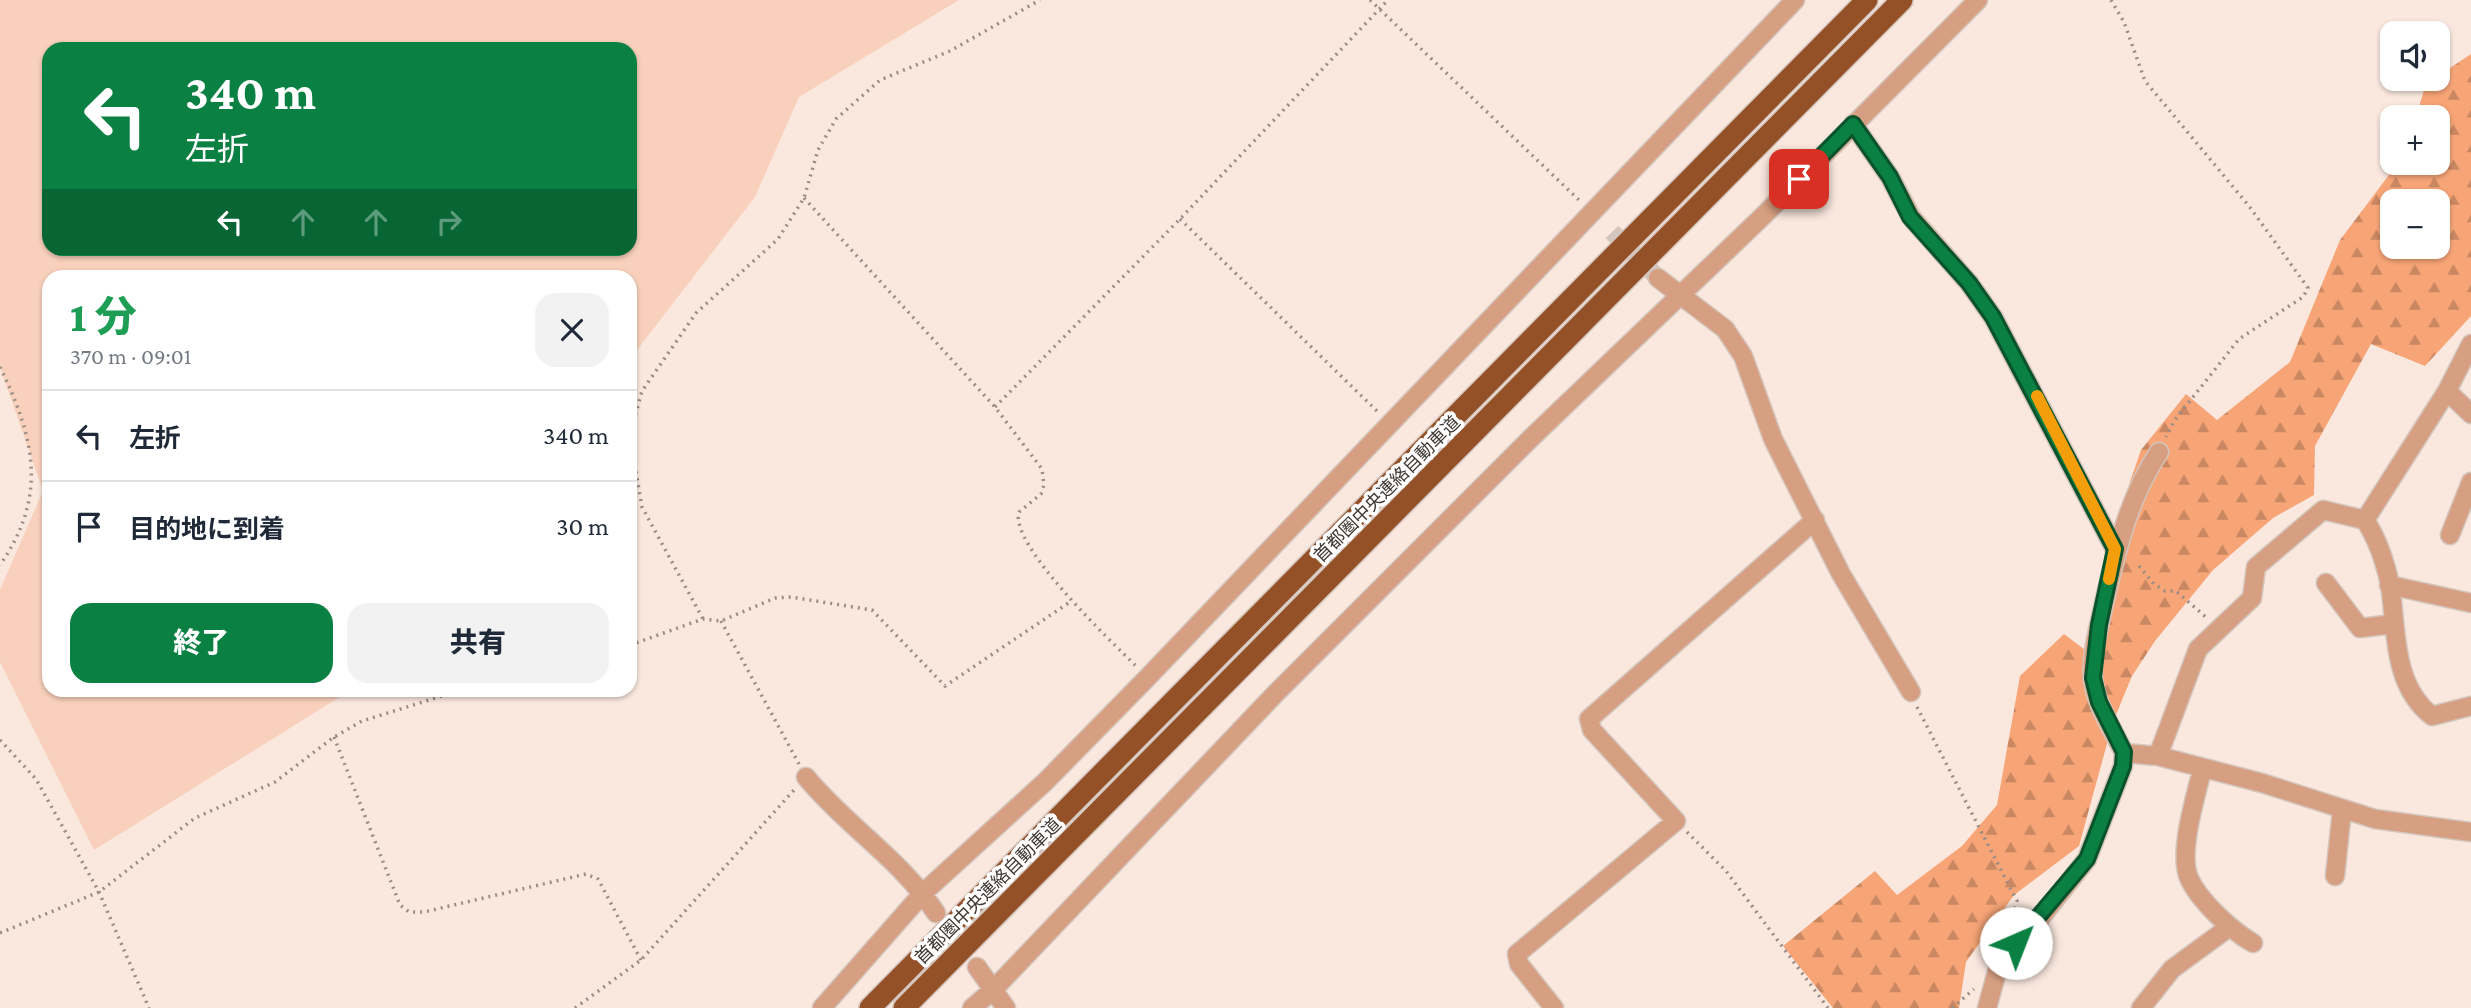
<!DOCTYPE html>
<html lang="ja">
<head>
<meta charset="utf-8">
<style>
	:root { --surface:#fff; --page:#f2f2f3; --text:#1f2937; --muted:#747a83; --line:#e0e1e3; --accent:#0b8043 }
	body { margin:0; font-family:"Crimson Pro","Noto Sans JP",serif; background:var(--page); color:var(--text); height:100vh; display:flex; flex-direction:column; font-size:26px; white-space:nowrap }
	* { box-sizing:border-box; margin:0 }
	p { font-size:23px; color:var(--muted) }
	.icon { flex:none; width:38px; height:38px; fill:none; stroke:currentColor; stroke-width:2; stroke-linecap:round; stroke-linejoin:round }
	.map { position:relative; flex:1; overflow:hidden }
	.drawer { position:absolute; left:42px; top:270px; width:595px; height:427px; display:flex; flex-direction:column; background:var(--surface); border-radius:21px; box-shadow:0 2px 5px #0004 }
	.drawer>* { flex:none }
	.hud { position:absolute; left:42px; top:42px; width:595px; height:214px; border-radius:21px; box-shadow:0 2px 5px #0004; background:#0b8043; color:#fff; overflow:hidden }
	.controls { position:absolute; left:2380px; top:21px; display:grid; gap:14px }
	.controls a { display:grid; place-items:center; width:70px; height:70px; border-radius:14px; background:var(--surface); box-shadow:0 2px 5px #0004; font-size:35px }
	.pin { position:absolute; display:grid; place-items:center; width:60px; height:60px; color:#fff; margin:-30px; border-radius:14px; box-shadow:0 4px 10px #0006 }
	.me { position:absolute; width:77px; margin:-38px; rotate:44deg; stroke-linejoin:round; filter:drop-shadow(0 0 5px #0008) }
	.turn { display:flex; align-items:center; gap:24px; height:147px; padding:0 28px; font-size:32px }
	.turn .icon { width:91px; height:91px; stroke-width:2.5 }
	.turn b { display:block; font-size:49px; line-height:60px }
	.lanes { display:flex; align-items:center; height:66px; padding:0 28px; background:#0003; justify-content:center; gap:35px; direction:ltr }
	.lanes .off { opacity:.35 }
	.round { display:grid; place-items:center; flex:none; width:74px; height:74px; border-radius:21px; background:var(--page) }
	.headline { display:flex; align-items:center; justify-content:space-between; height:119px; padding:0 28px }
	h1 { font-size:42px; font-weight:800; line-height:52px; color:#1e9e55 }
	.cta { display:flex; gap:14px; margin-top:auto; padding:14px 28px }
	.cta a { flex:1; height:80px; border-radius:21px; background:var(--accent); color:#fff; font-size:28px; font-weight:800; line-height:80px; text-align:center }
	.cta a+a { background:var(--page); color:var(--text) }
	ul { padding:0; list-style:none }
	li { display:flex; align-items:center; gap:21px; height:91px; padding:0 28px; border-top:2px solid var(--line) }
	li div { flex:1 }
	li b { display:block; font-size:26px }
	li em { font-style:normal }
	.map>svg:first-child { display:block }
	.grass { fill:#f8d0bb; fill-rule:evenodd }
	.forest { fill:url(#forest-firs); fill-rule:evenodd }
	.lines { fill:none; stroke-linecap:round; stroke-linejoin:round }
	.minor-tunnel { stroke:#d4c5bd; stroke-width:18; stroke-dasharray:18 9; stroke-linecap:butt }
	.minor-casing { stroke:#d4c5bd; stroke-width:21 }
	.highway-casing { stroke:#d4c5bd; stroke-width:24 }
	.path { stroke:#988c85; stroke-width:3.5; stroke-dasharray:2 5; stroke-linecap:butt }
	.minor { stroke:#d69f81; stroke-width:18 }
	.highway { stroke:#945128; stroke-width:21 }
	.route-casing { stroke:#07532c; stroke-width:18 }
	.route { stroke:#0b8043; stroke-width:12 }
	.slow { stroke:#f59e0b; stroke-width:12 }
	.labels { text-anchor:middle; stroke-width:7; stroke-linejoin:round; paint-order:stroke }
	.street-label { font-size:18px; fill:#3e3733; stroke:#fff }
</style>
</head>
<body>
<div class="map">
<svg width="2471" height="1008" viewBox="0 0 2471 1008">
	<defs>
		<pattern id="forest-firs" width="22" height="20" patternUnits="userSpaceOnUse" patternTransform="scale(1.75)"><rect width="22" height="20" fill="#f7a577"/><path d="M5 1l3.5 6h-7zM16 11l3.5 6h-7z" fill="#c98762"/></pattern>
	</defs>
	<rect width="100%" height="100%" fill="#fae8df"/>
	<!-- grass -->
	<path class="grass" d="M0 0H959L799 97 755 197 630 359V276H49V690H351L94 850 0 662V590L43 491 0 367ZM49 49H630V248H49Z"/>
	<!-- forest -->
	<path class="forest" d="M2471 54V316L2425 366 2371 344 2315 446 2314 495 2273 518 2213 570 2155 641 2132 676 2113 722 2079 846 2014 895 1966 962 1959 1008H1833L1783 946 1875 871 1897 895 1962 846 1997 805 2020 676 2064 634 2101 662 2105 554 2141 450 2186 394 2217 420 2290 362 2340 240 2398 163H2438V117H2416L2426 83 2438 79V76ZM2392 201H2438V247H2392Z"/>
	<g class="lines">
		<!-- minor-tunnel -->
		<path class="minor-tunnel" d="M1612 232 1658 278"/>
		<defs>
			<path id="minor" d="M1853 124 1890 177 1911 217 1969 283 1993 317 2115 549
				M1658 278 1725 329 1743 356 1773 439 1841 574 1911 692
				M2447 391 2471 414
				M2159 452C2128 499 2117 549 2104 603 2099 626 2091 654 2093 678 2095 704 2113 729 2124 753L2158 756 2262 783 2375 819 2471 832
				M2365 520 2447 391 2471 344
				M2450 535 2471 482
				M2326 583 2360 628 2394 624
				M2389 585 2471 603
				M2158 756 2198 649 2252 598 2256 567 2323 510 2365 520C2378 540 2385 561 2390 585 2397 630 2392 685 2432 716L2471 706
				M2202 770C2196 796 2178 852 2189 878 2199 901 2232 931 2253 943
				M806 777C846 826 901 859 936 913
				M2335 876 2342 810
				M977 967 1006 1008
				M822 1008 923 893 1045 782 1148 677 1795 0
				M972 1008 993 990 1276 693 1530 439 1763 216 1978 0
				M1554 1008 1519 964 1517 954 1676 821 1592 730 1589 719 1815 520
				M1987 1008 2001 957 2031 930 2087 859 2123 766 2124 753
				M2141 1008 2172 969 2228 928"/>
			<path id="highway" d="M870 1008 1867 0
				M904 1008 1902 0"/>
		</defs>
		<!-- minor casing -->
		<use href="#minor" class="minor-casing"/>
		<!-- highway casing -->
		<use href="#highway" class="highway-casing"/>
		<!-- path -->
		<path class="path" d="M1370 0 1581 202
			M2111 0 2124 22 2145 81 2249 206 2308 288 2303 297 2239 339 2174 421 2166 437
			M804 198 995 407 1042 469 1044 485 1041 494 1019 512C1009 545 1112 642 1136 666
			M1180 219 1379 413
			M0 367C35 439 48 496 0 565
			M995 407 1180 219 1388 0
			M630 435 642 391 696 313 778 239 804 198 818 150 836 119 880 80 950 51 1040 0
			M630 437 642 507 703 619
			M2139 566 2154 584 2165 591H2176L2207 618
			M721 621 799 764
			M630 645 703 619 721 621 775 598 791 597 872 610 945 686 1070 602
			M1917 707 2017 901 2010 926
			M334 737 400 905 409 912H424L586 874 598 879 641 960
			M0 740 36 779 99 892 149 1008
			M1687 832 1726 871 1828 1008
			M0 933 99 892 195 818 275 782 334 737 362 721 458 691 488 690
			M575 1008 641 960 794 790
			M1952 1008 1974 989"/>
		<!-- minor -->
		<use href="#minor" class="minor"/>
		<!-- highway -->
		<use href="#highway" class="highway"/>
	</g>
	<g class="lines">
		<defs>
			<path id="route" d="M1799 179 1853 124 1890 177 1910 217 1969 283 1993 317 2115 549 2099 625 2093 678 2099 702 2124 752 2123 766 2087 859 2016 943"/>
		</defs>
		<!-- route casing -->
		<use href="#route" class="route-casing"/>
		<!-- route -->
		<use href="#route" class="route"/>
		<!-- slow -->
		<path class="slow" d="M2037 396 2115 549 2109 579"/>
	</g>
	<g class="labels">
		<!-- street labels -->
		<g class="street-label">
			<text transform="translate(1387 489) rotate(-45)" y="6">首都圏中央連絡自動車道</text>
			<text transform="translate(988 891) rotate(-45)" y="6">首都圏中央連絡自動車道</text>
		</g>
	</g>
</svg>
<div class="controls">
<a><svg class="icon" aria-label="sound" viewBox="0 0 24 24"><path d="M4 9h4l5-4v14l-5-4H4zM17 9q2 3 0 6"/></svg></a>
<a>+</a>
<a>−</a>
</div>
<div class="pin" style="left:1799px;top:179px;background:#d93025"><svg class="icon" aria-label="arrive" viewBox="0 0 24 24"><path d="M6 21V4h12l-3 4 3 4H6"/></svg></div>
<svg class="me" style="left:2016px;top:943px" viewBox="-20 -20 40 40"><circle r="19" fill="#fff"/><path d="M0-13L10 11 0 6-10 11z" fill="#0b8043"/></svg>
<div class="hud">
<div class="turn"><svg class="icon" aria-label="left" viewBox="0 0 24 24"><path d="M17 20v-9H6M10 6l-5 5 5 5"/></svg><div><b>340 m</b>左折</div></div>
<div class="lanes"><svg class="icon" aria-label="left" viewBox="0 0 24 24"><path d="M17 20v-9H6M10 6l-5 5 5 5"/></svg><svg class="icon off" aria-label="ahead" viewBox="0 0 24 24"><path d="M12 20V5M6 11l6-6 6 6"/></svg><svg class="icon off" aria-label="ahead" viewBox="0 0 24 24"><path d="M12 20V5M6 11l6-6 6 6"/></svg><svg class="icon off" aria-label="right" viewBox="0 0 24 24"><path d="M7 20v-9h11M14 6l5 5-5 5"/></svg></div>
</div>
<section class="drawer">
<div class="headline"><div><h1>1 分</h1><p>370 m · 09:01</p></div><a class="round"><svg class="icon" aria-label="close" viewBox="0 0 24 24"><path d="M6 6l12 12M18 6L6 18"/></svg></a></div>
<ul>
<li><svg class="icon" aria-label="left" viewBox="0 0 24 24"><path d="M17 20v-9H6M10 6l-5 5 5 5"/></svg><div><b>左折</b></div><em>340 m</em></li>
<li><svg class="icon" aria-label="arrive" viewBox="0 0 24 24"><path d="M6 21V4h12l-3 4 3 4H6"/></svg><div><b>目的地に到着</b></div><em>30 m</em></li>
</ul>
<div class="cta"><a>終了</a><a>共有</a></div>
</section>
</div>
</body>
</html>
